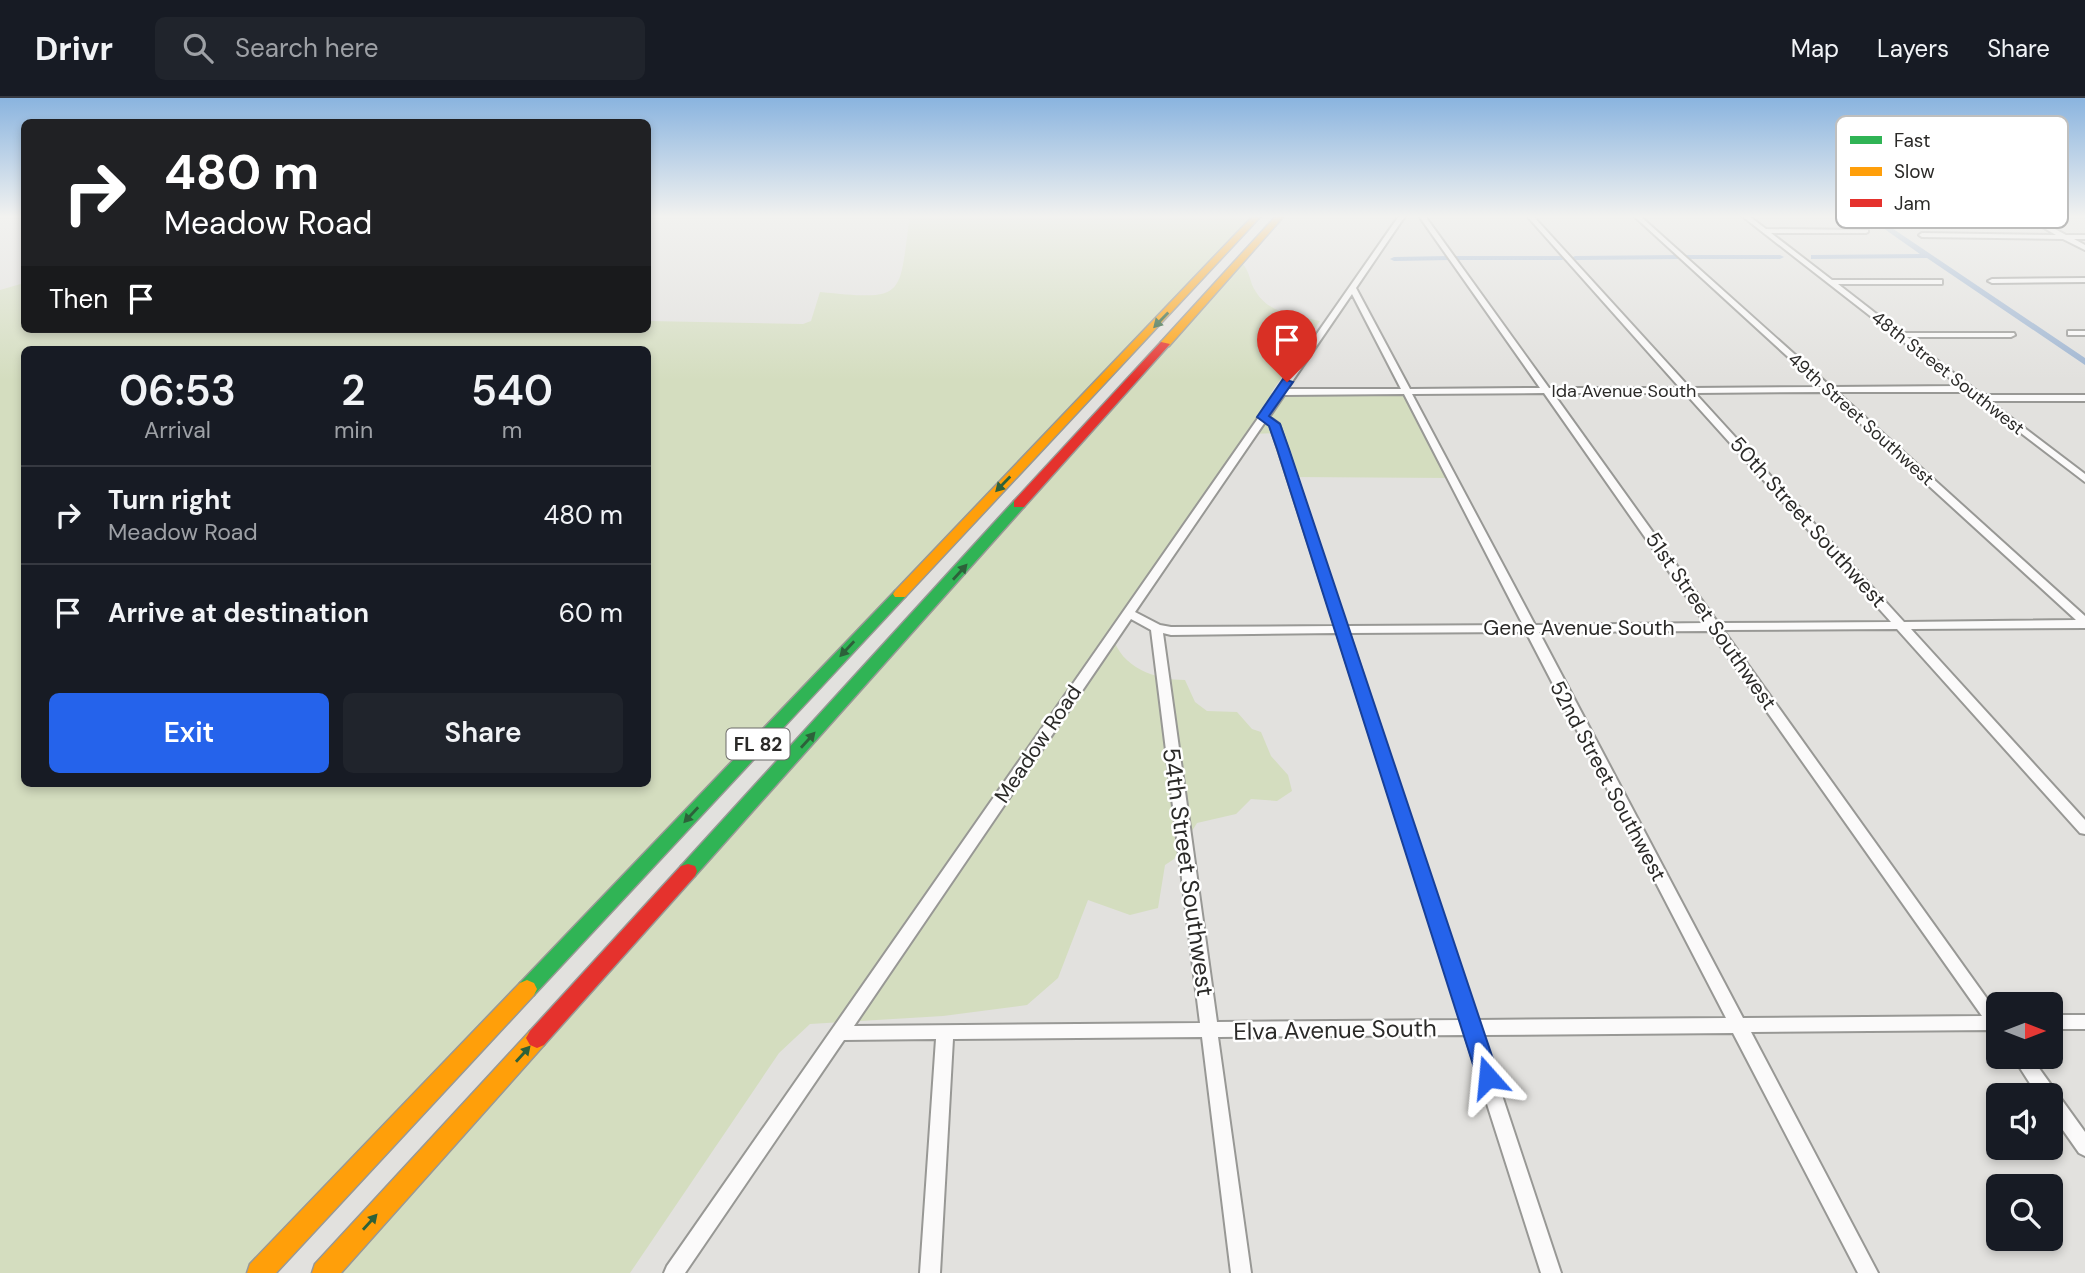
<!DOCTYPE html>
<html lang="en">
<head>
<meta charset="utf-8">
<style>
	:root { --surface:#171b24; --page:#20242c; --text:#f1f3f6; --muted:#9ea1a6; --line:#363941; --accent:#2563eb }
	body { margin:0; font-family:"DM Sans",sans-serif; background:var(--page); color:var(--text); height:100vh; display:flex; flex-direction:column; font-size:26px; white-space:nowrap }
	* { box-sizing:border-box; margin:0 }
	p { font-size:23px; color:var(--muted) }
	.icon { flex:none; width:38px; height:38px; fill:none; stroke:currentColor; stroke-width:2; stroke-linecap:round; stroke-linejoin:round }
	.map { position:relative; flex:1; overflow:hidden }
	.panel { position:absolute; left:21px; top:248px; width:630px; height:441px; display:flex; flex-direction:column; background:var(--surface); border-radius:10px; box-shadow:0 4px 10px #0003 }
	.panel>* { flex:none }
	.guide { position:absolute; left:21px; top:21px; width:630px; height:214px; border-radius:10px; box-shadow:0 4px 10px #0003; background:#202124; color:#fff; overflow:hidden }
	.needle { width:46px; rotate:90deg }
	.buttons { position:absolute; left:1986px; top:894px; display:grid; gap:14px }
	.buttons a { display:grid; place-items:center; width:77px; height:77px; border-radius:10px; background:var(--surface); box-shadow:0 4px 10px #0003; font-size:35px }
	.pin { position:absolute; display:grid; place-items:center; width:60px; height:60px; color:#fff; margin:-72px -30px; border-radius:50% 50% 50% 0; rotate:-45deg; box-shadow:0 0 7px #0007 }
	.pin .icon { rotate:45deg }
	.me { position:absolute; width:77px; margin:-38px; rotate:342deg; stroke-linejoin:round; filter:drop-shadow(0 0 5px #0008) }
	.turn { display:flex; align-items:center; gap:24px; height:147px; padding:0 28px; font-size:32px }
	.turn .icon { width:91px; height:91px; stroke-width:2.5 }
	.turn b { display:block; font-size:49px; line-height:60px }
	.then { display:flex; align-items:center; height:66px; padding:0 28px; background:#0003; gap:14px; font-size:26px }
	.eta { display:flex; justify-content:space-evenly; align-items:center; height:119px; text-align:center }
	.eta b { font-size:42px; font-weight:600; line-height:49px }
	.action { display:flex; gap:14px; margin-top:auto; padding:14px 28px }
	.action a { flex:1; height:80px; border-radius:10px; background:var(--accent); color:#fff; font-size:28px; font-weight:600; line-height:80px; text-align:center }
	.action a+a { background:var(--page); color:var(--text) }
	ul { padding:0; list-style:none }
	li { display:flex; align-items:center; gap:21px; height:98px; padding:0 28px; border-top:2px solid var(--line) }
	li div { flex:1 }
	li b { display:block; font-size:26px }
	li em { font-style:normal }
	header { display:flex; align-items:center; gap:42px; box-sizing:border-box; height:98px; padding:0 35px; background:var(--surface); border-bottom:2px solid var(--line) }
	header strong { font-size:33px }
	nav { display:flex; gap:38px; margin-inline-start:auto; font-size:24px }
	.search { width:490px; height:63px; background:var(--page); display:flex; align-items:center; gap:18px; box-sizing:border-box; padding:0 24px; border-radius:10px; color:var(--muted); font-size:26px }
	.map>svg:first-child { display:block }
	.green { fill:#d4ddbf; fill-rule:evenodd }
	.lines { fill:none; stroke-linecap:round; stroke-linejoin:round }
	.canal { fill:#9db4d1; fill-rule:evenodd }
	.street-casing { stroke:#989895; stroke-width:4 }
	.fast-casing { stroke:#989895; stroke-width:3 }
	.slow-casing { stroke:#989895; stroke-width:3 }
	.jam-casing { stroke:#989895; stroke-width:3 }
	.street { fill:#fbfafa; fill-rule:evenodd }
	.fast { fill:#30b455; fill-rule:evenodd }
	.slow { fill:#ff9f0a; fill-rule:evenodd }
	.jam { fill:#e5322d; fill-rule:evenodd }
	.oneway { fill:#2d613a }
	.route { fill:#2563eb; stroke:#184099; stroke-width:2 }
	.labels { text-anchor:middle; stroke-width:5; stroke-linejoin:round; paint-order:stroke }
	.far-street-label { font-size:18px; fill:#2b2a28; stroke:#fff }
	.shield { fill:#fff; stroke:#6b6a68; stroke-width:2 }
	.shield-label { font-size:19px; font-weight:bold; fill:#2b2a28 }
	.street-label { font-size:21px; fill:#2b2a28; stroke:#fff }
	.near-street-label { font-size:24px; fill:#2b2a28; stroke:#fff }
	.key { fill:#fff; stroke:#bfbfbe; stroke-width:2 }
	.key-label { font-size:19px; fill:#2b2a28 }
</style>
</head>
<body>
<header>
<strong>Drivr</strong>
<div class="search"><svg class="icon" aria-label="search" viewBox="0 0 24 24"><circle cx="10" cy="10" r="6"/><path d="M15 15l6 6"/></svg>Search here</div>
<nav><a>Map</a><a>Layers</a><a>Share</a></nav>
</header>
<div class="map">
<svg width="2085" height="1175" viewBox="0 0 2085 1175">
	<rect width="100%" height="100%" fill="#e2e1de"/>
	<!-- green -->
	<path class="green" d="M910 118H1252L246 1175H0V192L24 185V231H648V223L803 226 811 223 820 194C908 203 898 199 910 118ZM24 252H648V686H24Z
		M1242 165C1251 175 1249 184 1256 194 1269 216 1298 218 1320 223L1271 295 1407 296 1451 380 1293 379 1277 335 1248 336 1113 539C1121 569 1155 582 1185 582L1195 604 1207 613 1237 614 1252 631 1261 634 1271 658 1288 677 1292 693 1277 703 1251 701 1236 716 1197 725 1174 761 1165 767 1158 810 1130 817 1088 802 1058 880 1027 907 943 918 810 926 779 955 630 1175H338Z"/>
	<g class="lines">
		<!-- canal -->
		<path class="canal" d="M1866 118H1874L2085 260V267L1927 160 1811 161V157H1814L1920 156Z
			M1677 157H1680V161L1575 162 1571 160 1575 158Z
			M1686 157H1780L1784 159 1780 161H1686Z
			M1447 158H1450V162L1394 163 1390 161 1394 159Z
			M1456 158H1562L1566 160 1562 162H1456Z"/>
		<defs>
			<path id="street" d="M1399 118H1405L1356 190 1410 291 1540 290 1419 118H1425L1549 290H1680L1527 118H1533L1690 290 1821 289 1634 118H1640L1831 289 1960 288 1742 118H1749L1766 131 1868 132V134L1866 135H1771L1832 182H1942V186H1838L1901 235H2014L2015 237 2011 239H1907L1982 297H2085V303H1989L2085 376V384L1967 294H1837L2085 518V530L1911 531 2085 722V736L2080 735 1897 531 1723 532 1998 916V935L1992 932 1751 934 1878 1175H1858L1733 935 1482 937 1561 1175H1541L1465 937 1218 939 1251 1175H1231L1202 939 953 941 940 1175H920L936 941 844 942 685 1175H664L667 1168ZM1352 196 1401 291H1287ZM1826 294 2076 522 1904 524 1695 295ZM1544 295 1705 525 1535 527 1412 296ZM1553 295H1685L1891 524 1718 525ZM1404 296 1523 527 1346 528 1279 326 1269 319 1284 297ZM1265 324 1270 327 1278 351 1335 528 1171 529 1160 527 1135 514ZM1131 521 1151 532 1200 925 854 928ZM1710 533 1982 918 1743 920 1539 534ZM1526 534 1726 920 1477 922 1349 535ZM1163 535 1171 537 1337 535 1461 922 1217 924Z
				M2024 118H2031L2066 137H2085V141H2074L2085 147V152L2063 141 1922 139 1919 137 1922 135 2056 137Z
				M2085 180V184L1992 185 1988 183 1992 181Z
				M2068 233H2085V237H2068Z
				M2051 917H2085V931H2051Z
				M2013 959H2031L2085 1034V1058L2079 1055 2051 1015V998H2038Z"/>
			<path id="fast" d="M1019 402 1025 406 1024 409 695 778 688 780 681 778 679 773 681 768 1014 403Z
				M900 492 905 493 907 496 905 499 534 897 527 900 520 897 517 891 520 885 895 493Z"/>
			<path id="slow" d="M1253 118H1261L905 499H895L893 496 895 493Z
				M1276 118H1284L1169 248H1161V244Z
				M527 882 534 885 537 891 534 897 276 1175H247L250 1166 520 885Z
				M537 930 544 933 548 940 544 947 341 1175H312L315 1166 530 933Z"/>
			<path id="jam" d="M1161 244 1170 246 1024 409H1014V403Z
				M688 766 695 768 697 773 695 778 544 947 537 950 530 947 526 940 530 933 681 768Z"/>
		</defs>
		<!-- street casing -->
		<use href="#street" class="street-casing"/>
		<!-- fast casing -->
		<use href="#fast" class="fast-casing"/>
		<!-- slow casing -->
		<use href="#slow" class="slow-casing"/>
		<!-- jam casing -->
		<use href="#jam" class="jam-casing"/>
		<!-- street -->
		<use href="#street" class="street"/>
		<!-- fast -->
		<use href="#fast" class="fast"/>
		<!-- slow -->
		<use href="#slow" class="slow"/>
		<!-- jam -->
		<use href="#jam" class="jam"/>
	</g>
	<!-- one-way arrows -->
	<defs><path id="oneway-solid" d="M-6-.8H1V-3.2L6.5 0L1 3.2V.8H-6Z" transform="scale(1.75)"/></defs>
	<g class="oneway">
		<use href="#oneway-solid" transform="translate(1161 222) rotate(134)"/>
		<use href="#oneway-solid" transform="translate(1003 386) rotate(134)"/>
		<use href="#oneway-solid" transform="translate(960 474) rotate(-48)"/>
		<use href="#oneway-solid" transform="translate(847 551) rotate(133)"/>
		<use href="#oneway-solid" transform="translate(808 642) rotate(-48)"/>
		<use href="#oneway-solid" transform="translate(691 717) rotate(133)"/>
		<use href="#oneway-solid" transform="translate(523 956) rotate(-48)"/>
		<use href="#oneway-solid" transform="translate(370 1124) rotate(-48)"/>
	</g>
	<!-- sky -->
	<linearGradient id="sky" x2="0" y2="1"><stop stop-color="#8ab4df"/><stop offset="0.42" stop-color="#f2f2f0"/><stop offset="1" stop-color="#f2f2f0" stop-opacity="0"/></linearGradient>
	<rect width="2085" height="282" fill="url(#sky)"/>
	<!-- route -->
	<path class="route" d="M1283 281 1293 284 1269 318 1280 326 1289 351 1499 979 1496 986 1488 989 1480 986 1477 979 1277 351 1269 328 1257 319Z"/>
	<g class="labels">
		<!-- far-street labels -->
		<g class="far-street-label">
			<text transform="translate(1948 275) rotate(38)" y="6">48th Street Southwest</text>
			<text x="1624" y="299">Ida Avenue South</text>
			<text transform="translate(1861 321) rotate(42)" y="6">49th Street Southwest</text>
		</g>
		<!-- shield labels -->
		<rect class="shield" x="726.5" y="630.5" width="63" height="31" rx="5"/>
		<g class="shield-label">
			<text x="758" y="653">FL 82</text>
		</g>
		<!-- street labels -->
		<g class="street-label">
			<text transform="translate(1808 424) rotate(48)" y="7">50th Street Southwest</text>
			<text transform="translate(1711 523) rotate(55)" y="7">51st Street Southwest</text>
			<text x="1579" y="537">Gene Avenue South</text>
			<text transform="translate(1038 646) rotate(-56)" y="7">Meadow Road</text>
			<text transform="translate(1608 683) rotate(62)" y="7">52nd Street Southwest</text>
		</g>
		<!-- near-street labels -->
		<g class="near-street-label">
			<text transform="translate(1188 774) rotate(82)" y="8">54th Street Southwest</text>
			<text transform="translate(1335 932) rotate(-1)" y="8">Elva Avenue South</text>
		</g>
	</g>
	<!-- legend -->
	<rect x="1836" y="18" width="232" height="112" rx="10" class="key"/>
	<rect x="1850" y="38" width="32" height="8" fill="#30b455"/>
	<rect x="1850" y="69" width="32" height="9" fill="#ff9f0a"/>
	<rect x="1850" y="101" width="32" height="8" fill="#e5322d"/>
	<g class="key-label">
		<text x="1894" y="49">Fast</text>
		<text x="1894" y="80">Slow</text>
		<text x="1894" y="112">Jam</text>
	</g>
</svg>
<div class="buttons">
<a><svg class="needle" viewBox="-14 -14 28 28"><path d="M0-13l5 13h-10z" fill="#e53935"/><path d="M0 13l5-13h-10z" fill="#9ea1a6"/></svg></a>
<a><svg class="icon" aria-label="sound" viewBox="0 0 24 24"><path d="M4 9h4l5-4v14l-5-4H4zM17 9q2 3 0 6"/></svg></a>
<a><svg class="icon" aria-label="search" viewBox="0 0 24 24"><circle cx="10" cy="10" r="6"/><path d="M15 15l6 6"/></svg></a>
</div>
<div class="pin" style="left:1287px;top:284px;background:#d93025"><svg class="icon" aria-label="arrive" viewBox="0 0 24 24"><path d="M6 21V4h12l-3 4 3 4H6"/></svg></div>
<svg class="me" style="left:1488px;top:979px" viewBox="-20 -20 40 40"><path d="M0-17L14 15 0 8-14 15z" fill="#2563eb" stroke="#fff" stroke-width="4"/></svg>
<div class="guide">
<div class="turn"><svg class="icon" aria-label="right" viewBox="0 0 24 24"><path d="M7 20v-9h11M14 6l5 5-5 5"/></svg><div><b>480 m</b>Meadow Road</div></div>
<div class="then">Then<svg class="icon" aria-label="arrive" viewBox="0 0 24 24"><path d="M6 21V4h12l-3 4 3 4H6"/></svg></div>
</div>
<section class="panel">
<div class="eta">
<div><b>06:53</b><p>Arrival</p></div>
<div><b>2</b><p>min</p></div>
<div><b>540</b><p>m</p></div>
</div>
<ul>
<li><svg class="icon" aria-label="right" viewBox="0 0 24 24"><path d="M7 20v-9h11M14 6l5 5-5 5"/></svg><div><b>Turn right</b><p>Meadow Road</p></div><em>480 m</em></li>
<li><svg class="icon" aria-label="arrive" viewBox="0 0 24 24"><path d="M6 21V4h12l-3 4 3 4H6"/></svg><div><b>Arrive at destination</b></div><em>60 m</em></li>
</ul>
<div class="action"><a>Exit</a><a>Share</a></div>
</section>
</div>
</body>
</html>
